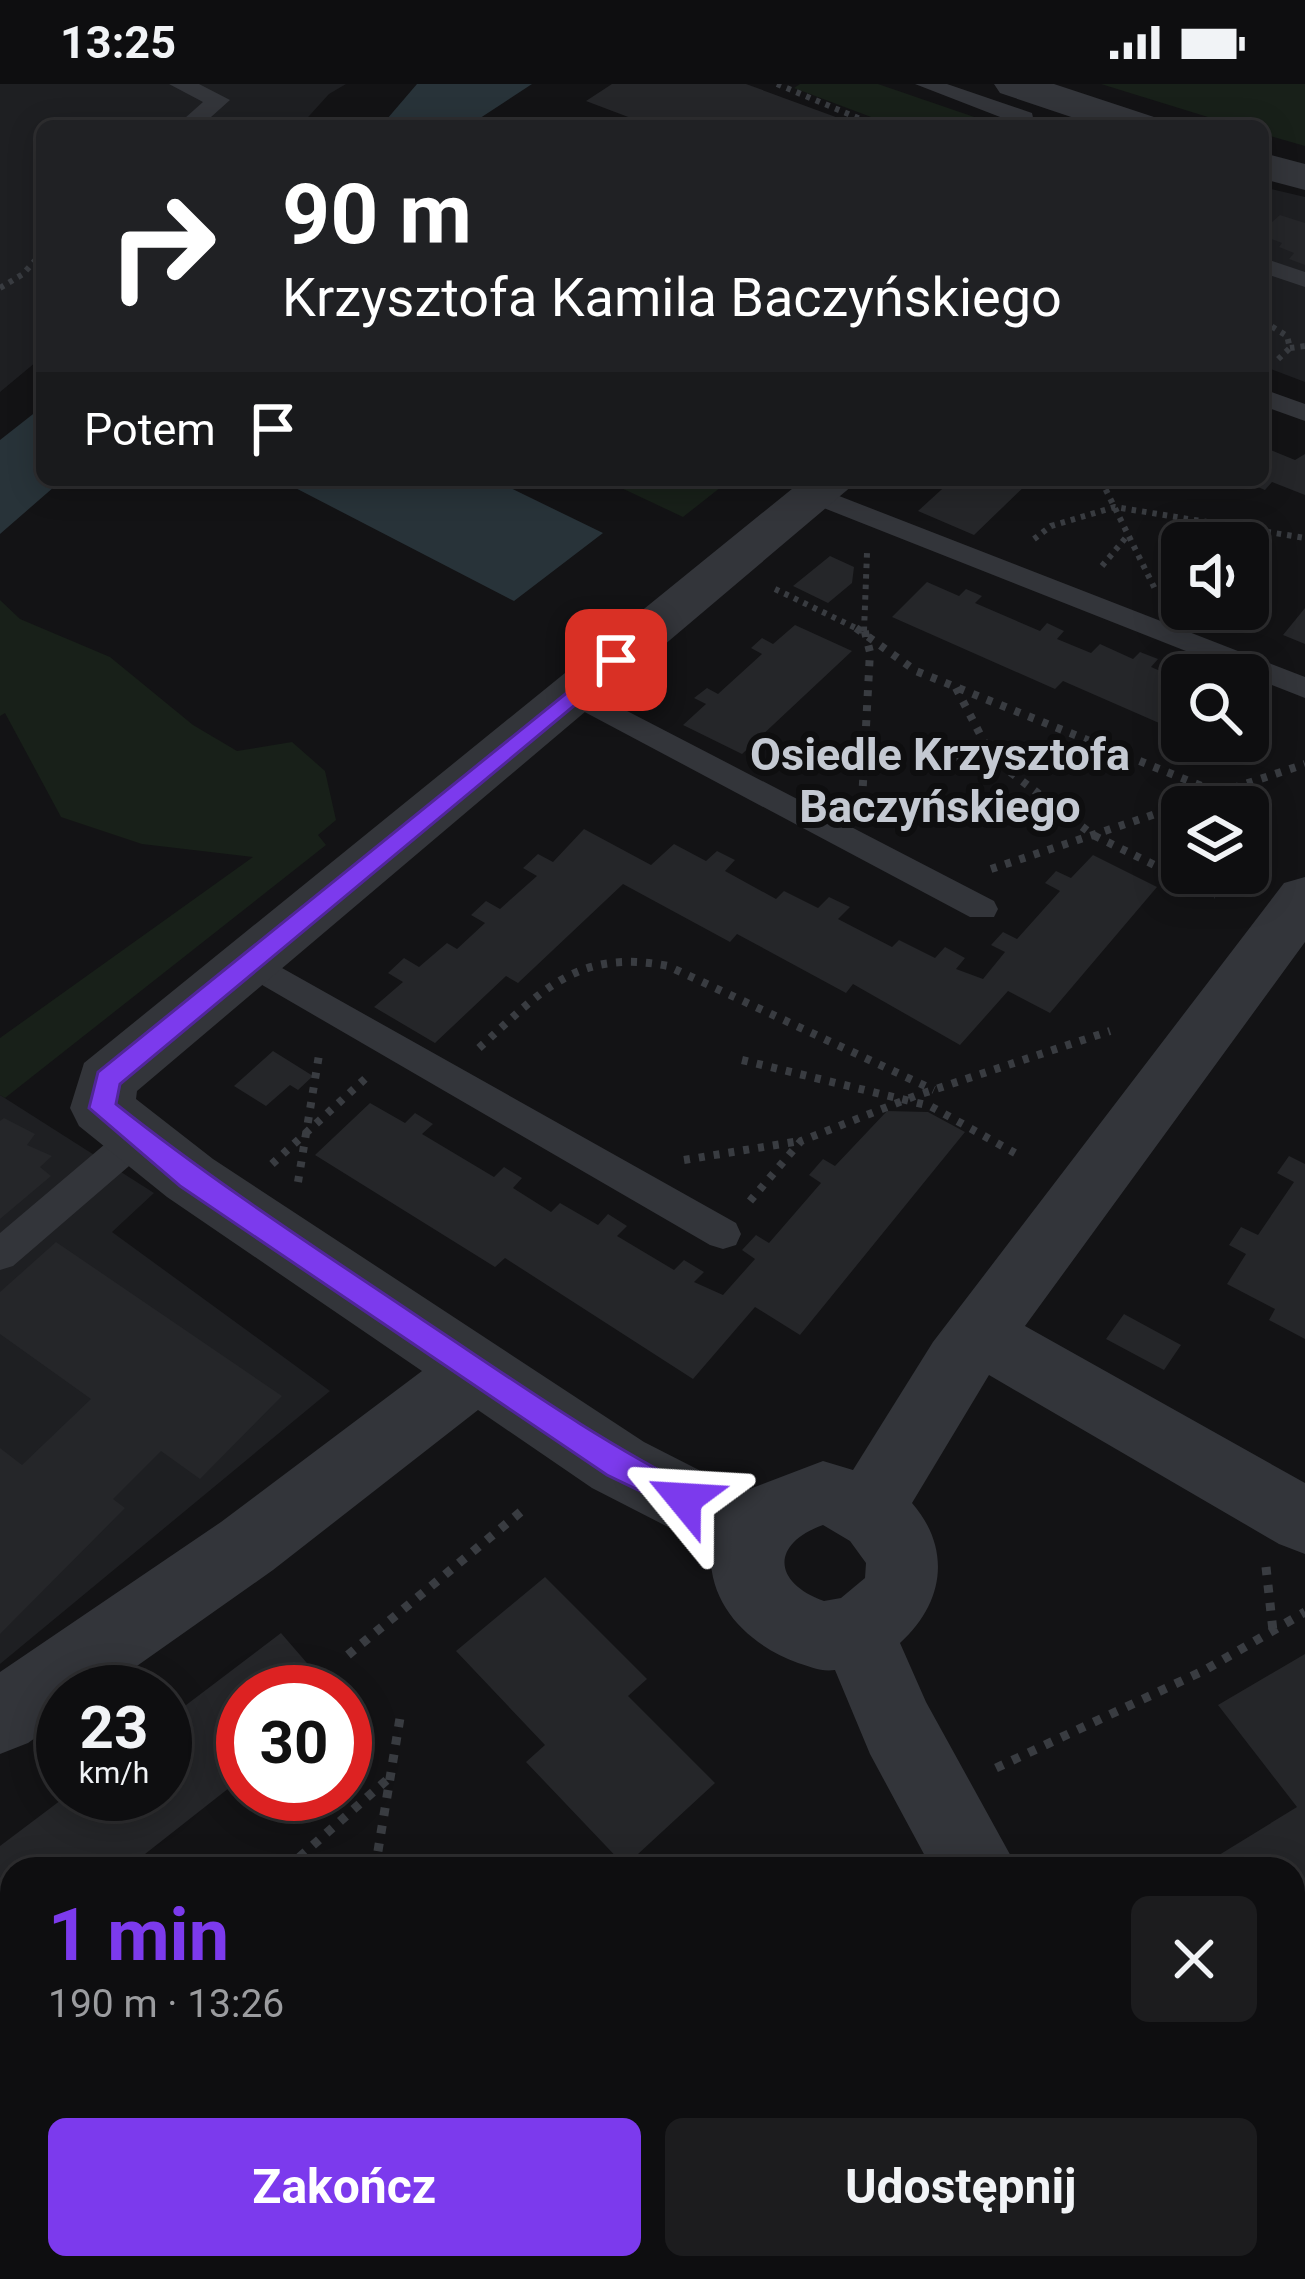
<!DOCTYPE html>
<html lang="pl">
<head>
<meta charset="utf-8">
<style>
	:root { --surface:#0e0e10; --page:#1c1c1e; --text:#f1f3f6; --muted:#9b9c9f; --line:#2e2e30; --accent:#7c3aed }
	body { margin:0; font-family:Roboto,sans-serif; background:var(--page); color:var(--text); height:100vh; display:flex; flex-direction:column; font-size:45px; white-space:nowrap }
	* { box-sizing:border-box; margin:0 }
	p { font-size:39px; color:var(--muted) }
	.icon { flex:none; width:66px; height:66px; fill:none; stroke:currentColor; stroke-width:2; stroke-linecap:round; stroke-linejoin:round }
	.map { position:relative; flex:1; overflow:hidden }
	.sheet { position:absolute; left:0px; top:1773px; width:1305px; height:423px; display:flex; flex-direction:column; background:var(--surface); border-radius:36px 36px 0 0; box-shadow:0 6px 30px #0003,0 0 0 3px var(--line) }
	.sheet>* { flex:none }
	.guide { position:absolute; left:36px; top:36px; width:1233px; height:366px; border-radius:18px; box-shadow:0 6px 30px #0003,0 0 0 3px var(--line); background:#202124; color:#fff; overflow:hidden }
	.controls { position:absolute; left:1161px; top:438px; display:grid; gap:24px }
	.controls a { display:grid; place-items:center; width:108px; height:108px; border-radius:18px; background:var(--surface); box-shadow:0 6px 30px #0003,0 0 0 3px var(--line); font-size:60px }
	.speed { position:absolute; left:36px; top:1581px; display:flex; gap:24px; font-size:60px; font-weight:700; text-align:center }
	.speed>* { display:grid; place-content:center; width:156px; height:156px; border-radius:50%; background:var(--surface); box-shadow:0 6px 30px #0003,0 0 0 3px var(--line); line-height:1 }
	.speed small { font-size:30px; font-weight:400 }
	.speed .limit { border:18px solid #d22; background:#fff; color:#111 }
	.pin { position:absolute; display:grid; place-items:center; width:102px; height:102px; color:#fff; margin:-51px; border-radius:24px; box-shadow:0 6px 18px #0006 }
	.me { position:absolute; width:132px; margin:-66px; rotate:297deg; stroke-linejoin:round; filter:drop-shadow(0 0 9px #0008) }
	.turn { display:flex; align-items:center; gap:42px; height:252px; padding:0 48px; font-size:54px }
	.turn .icon { width:156px; height:156px; stroke-width:2.5 }
	.turn b { display:block; font-size:84px; line-height:102px }
	.then { display:flex; align-items:center; height:114px; padding:0 48px; background:#0003; gap:24px; font-size:45px }
	.round { display:grid; place-items:center; flex:none; width:126px; height:126px; border-radius:18px; background:var(--page) }
	.overview { display:flex; align-items:center; justify-content:space-between; height:204px; padding:0 48px }
	h1 { font-size:72px; font-weight:700; line-height:90px; color:var(--accent) }
	.primary-button { display:flex; gap:24px; margin-top:auto; padding:24px 48px }
	.primary-button a { flex:1; height:138px; border-radius:18px; background:var(--accent); color:#fff; font-size:48px; font-weight:700; line-height:138px; text-align:center }
	.primary-button a+a { background:var(--page); color:var(--text) }
	.status { display:flex; justify-content:space-between; align-items:center; height:84px; padding:0 60px; background:var(--surface); direction:ltr }
	.status svg { height:33px; fill:currentColor }
	.map>svg:first-child { display:block }
	.built { fill:#1e1f22 }
	.green { fill:#182019 }
	.water { fill:#283339 }
	.building { fill:#252629 }
	.lines { fill:none; stroke-linecap:round; stroke-linejoin:round }
	.path-far2 { stroke:#393c41; stroke-width:6; stroke-dasharray:4.5 6; stroke-linecap:butt }
	.path-far1 { stroke:#393c41; stroke-width:8; stroke-dasharray:6 9; stroke-linecap:butt }
	.path { stroke:#393c41; stroke-width:9; stroke-dasharray:8 10; stroke-linecap:butt }
	.service { fill:#33353a; fill-rule:evenodd }
	.minor { fill:#33353a; fill-rule:evenodd }
	.route { fill:#7c3aed; stroke:#51269a; stroke-width:3 }
	.labels { text-anchor:middle; stroke-width:12; stroke-linejoin:round; paint-order:stroke }
	.neighbourhood-label { font-size:45px; font-weight:bold; fill:#c4c9d2; stroke:#0e0e0f }
</style>
</head>
<body>
<div class="status"><b>13:25</b><svg viewBox="0 0 49 12"><path d="M0 12V9h3v3zM5 12V6h3v6zM10 12V3h3v9zM15 12V0h3v12zM26 1h20v11H26zM47 4h2v5h-2z"/></svg></div>
<div class="map">
<svg width="1305" height="2195" viewBox="0 0 1305 2195">
	<rect width="100%" height="100%" fill="#131315"/>
	<!-- built -->
	<path class="built" d="M0 0H346L329 10 300 42H42V273L0 308Z
		M1263 103 1305 113V298L1263 282Z
		M0 1011 154 1109 112 1148 330 1307 0 1580Z
		M661 2184H1113L1121 2195H644Z"/>
	<!-- green -->
	<path class="green" d="M800 0H878L983 36 975 42H895L794 4Z
		M1101 0H1305V62L1263 50V42H1237Z
		M622 396H730L683 433 615 401Z
		M0 516 20 535 110 573 193 641 237 667 292 658 325 687 336 736 318 751 326 761 5 1014 0 1011V954L253 773 142 760 61 733 5 629 0 632Z"/>
	<!-- water -->
	<path class="water" d="M417 0H532L468 42H381Z
		M42 323V396H62L0 450V356Z
		M280 396H494L603 449 514 517Z"/>
	<!-- building -->
	<path class="building" d="M612 0H746L852 39 652 42 586 17Z
		M1280 131 1305 139V181L1289 175 1294 169 1279 163 1282 159 1263 152V146Z
		M1263 363 1295 376 1305 370V411L1272 398 1265 406 1241 396H1263Z
		M952 396H1031L974 451 918 427Z
		M830 472 854 483 852 499 828 519 793 502Z
		M927 498 959 512 966 505 982 512 975 519 1040 547 1047 539 1064 547 1057 555 1091 569 1100 560 1133 575 1140 568 1158 575 1151 583 1182 596V649L1063 597 1055 605 892 533Z
		M1305 524V560L1283 551Z
		M795 541 852 567 742 670 683 641 706 620 694 614 707 604 718 610 762 570 751 564 762 554 773 560Z
		M1248 625 1272 635 1239 674 1200 657H1248Z
		M584 745 651 781 674 760 706 777 717 767 735 776 725 787 776 815 784 807 818 824 829 813 850 823 838 835 892 863 899 856 935 874 945 863 965 874 956 885 983 895 1005 868 991 861 1003 848 1017 855 1060 807 1045 799 1056 787 1071 794 1093 771 1157 803 1050 929 1008 907 960 961 853 900 846 909 737 850 730 858 623 800 518 899 506 892 435 959 374 923 403 898 388 889 404 874 419 883 447 859 457 865 485 839 471 831 486 817 500 825 537 792 523 784 538 770 553 778Z
		M273 967 313 992 298 1006 290 1001 266 1022 234 1002Z
		M370 1019 405 1039 415 1029 433 1040 422 1050 494 1093 504 1083 522 1094 513 1104 551 1128 560 1119 598 1141 608 1130 627 1142 617 1152 674 1186 684 1176 704 1188 694 1198 723 1211 755 1175 742 1166 756 1151 769 1159 821 1099 809 1091 823 1075 835 1082 887 1027 928 1028 965 1048 800 1251 755 1223 693 1295 505 1174 495 1183 315 1071Z
		M4 1034 35 1050 27 1061 52 1072 40 1083 51 1092 0 1135V1037Z
		M1289 1072 1305 1080V1255L1269 1236 1275 1225 1227 1200 1246 1170 1229 1161 1241 1143 1258 1151 1294 1098 1277 1089Z
		M56 1158 282 1312 200 1395 161 1367 113 1415 125 1424 0 1550V1364L22 1381 91 1315 0 1250V1208Z
		M1124 1230 1181 1261 1164 1286 1106 1255Z
		M545 1493 647 1595 628 1612 715 1699 625 1782 526 1678 545 1661 456 1567Z
		M281 1549 332 1608H243V1693L126 1785H12V2035L0 2017V1762L69 1710H165V1637Z
		M1305 1570V1887L1293 1871V1785H1229L1219 1771 1297 1723 1218 1621Z
		M84 2184H225L212 2195H91Z
		M738 2184H877L860 2195H720Z"/>
	<g class="lines">
		<!-- path-far2 -->
		<path class="path-far2" d="M777 0 877 42
			M0 204 23 190 42 169
			M1263 237 1287 252 1290 264 1274 279
			M1290 264 1305 262
			M1101 396 1155 505
			M1034 455 1051 442 1115 423 1305 454
			M1102 482 1128 451
			M775 505 862 547
			M864 547 867 469"/>
		<!-- path-far1 -->
		<path class="path-far1" d="M856 544 916 587 1219 709
			M956 604 993 675
			M865 676 993 675 1093 751 1216 811
			M862 717 870 568 864 544
			M991 785 1305 680
			M479 964C542 907 577 864 668 882L934 1006
			M742 976 930 1022 1015 1069
			M684 1076 800 1057
			M272 1080 367 993
			M298 1098 320 965
			M750 1117 801 1057 915 1012 1110 947"/>
		<!-- path -->
		<path class="path" d="M1266 1483 1273 1547
			M348 1571 523 1426
			M996 1684 1205 1586 1305 1528
			M286 1785 389 1694
			M375 1785 401 1628"/>
		<!-- service -->
		<path class="service" d="M169 0H199L230 16 201 42H176L203 18Z
			M915 0H947L1032 29 1035 42H1013V38Z
			M1263 174 1305 188V203L1263 189Z
			M1263 305 1305 320V337L1263 322Z
			M816 403 1305 593V614L806 417 802 411 806 405Z
			M575 600 994 817 998 825 994 833H970L564 617 560 610 564 603Z
			M250 866 736 1139 741 1150 736 1161 723 1165 710 1161 238 887 233 878 238 869Z
			M137 1040 150 1044 155 1054 150 1064 13 1182 0 1186V1149L124 1044Z"/>
		<!-- minor -->
		<path class="minor" d="M994 0H1054L1154 33 1160 42H1098L1000 9Z
			M1263 69 1305 80V106L1263 95Z
			M803 396H859L137 1007 136 1015 213 1075 644 1358 742 1408 823 1377 853 1386 933 1258 1284 799 1305 793V858L1025 1242 1305 1399V1470L1279 1460 989 1291 912 1419C952 1465 944 1519 900 1559L926 1618 1018 1785H932L870 1670 835 1586C821 1588 811 1583 798 1579 749 1561 707 1521 711 1465L592 1404 478 1326 273 1486 100 1608H63V1634L28 1659 0 1670V1588L221 1438 422 1287 167 1113 79 1042 70 1024 84 979ZM823 1441 850 1457 866 1479 865 1494 841 1514 824 1517C773 1499 770 1460 823 1441Z
			M1293 2164 1305 2195H1212L1207 2184H1293Z"/>
	</g>
	<!-- route -->
	<path class="route" d="M616 569 623 571V581L120 1000 116 1020C214 1098 319 1166 423 1236 512 1295 599 1357 695 1405L699 1415 695 1424 684 1428 607 1391 180 1102 89 1024 98 988Z"/>
	<g class="labels">
		<!-- neighbourhood labels -->
		<g class="neighbourhood-label">
			<text x="940" y="686">Osiedle Krzysztofa<tspan x="940" dy="52">Baczyńskiego</tspan></text>
		</g>
	</g>
</svg>
<div class="controls">
<a><svg class="icon" aria-label="sound" viewBox="0 0 24 24"><path d="M4 9h4l5-4v14l-5-4H4zM17 9q2 3 0 6"/></svg></a>
<a><svg class="icon" aria-label="search" viewBox="0 0 24 24"><circle cx="10" cy="10" r="6"/><path d="M15 15l6 6"/></svg></a>
<a><svg class="icon" aria-label="layers" viewBox="0 0 24 24"><path d="M12 4l9 5-9 5-9-5zM3 14l9 5 9-5"/></svg></a>
</div>
<div class="speed"><div>23<small>km/h</small></div><div class="limit">30</div></div>
<div class="pin" style="left:616px;top:576px;background:#d93025"><svg class="icon" aria-label="arrive" viewBox="0 0 24 24"><path d="M6 21V4h12l-3 4 3 4H6"/></svg></div>
<svg class="me" style="left:684px;top:1415px" viewBox="-20 -20 40 40"><path d="M0-17L14 15 0 8-14 15z" fill="#7c3aed" stroke="#fff" stroke-width="4"/></svg>
<div class="guide">
<div class="turn"><svg class="icon" aria-label="right" viewBox="0 0 24 24"><path d="M7 20v-9h11M14 6l5 5-5 5"/></svg><div><b>90 m</b>Krzysztofa Kamila Baczyńskiego</div></div>
<div class="then">Potem<svg class="icon" aria-label="arrive" viewBox="0 0 24 24"><path d="M6 21V4h12l-3 4 3 4H6"/></svg></div>
</div>
<section class="sheet">
<div class="overview"><div><h1>1 min</h1><p>190 m · 13:26</p></div><a class="round"><svg class="icon" aria-label="close" viewBox="0 0 24 24"><path d="M6 6l12 12M18 6L6 18"/></svg></a></div>
<div class="primary-button"><a>Zakończ</a><a>Udostępnij</a></div>
</section>
</div>
</body>
</html>
